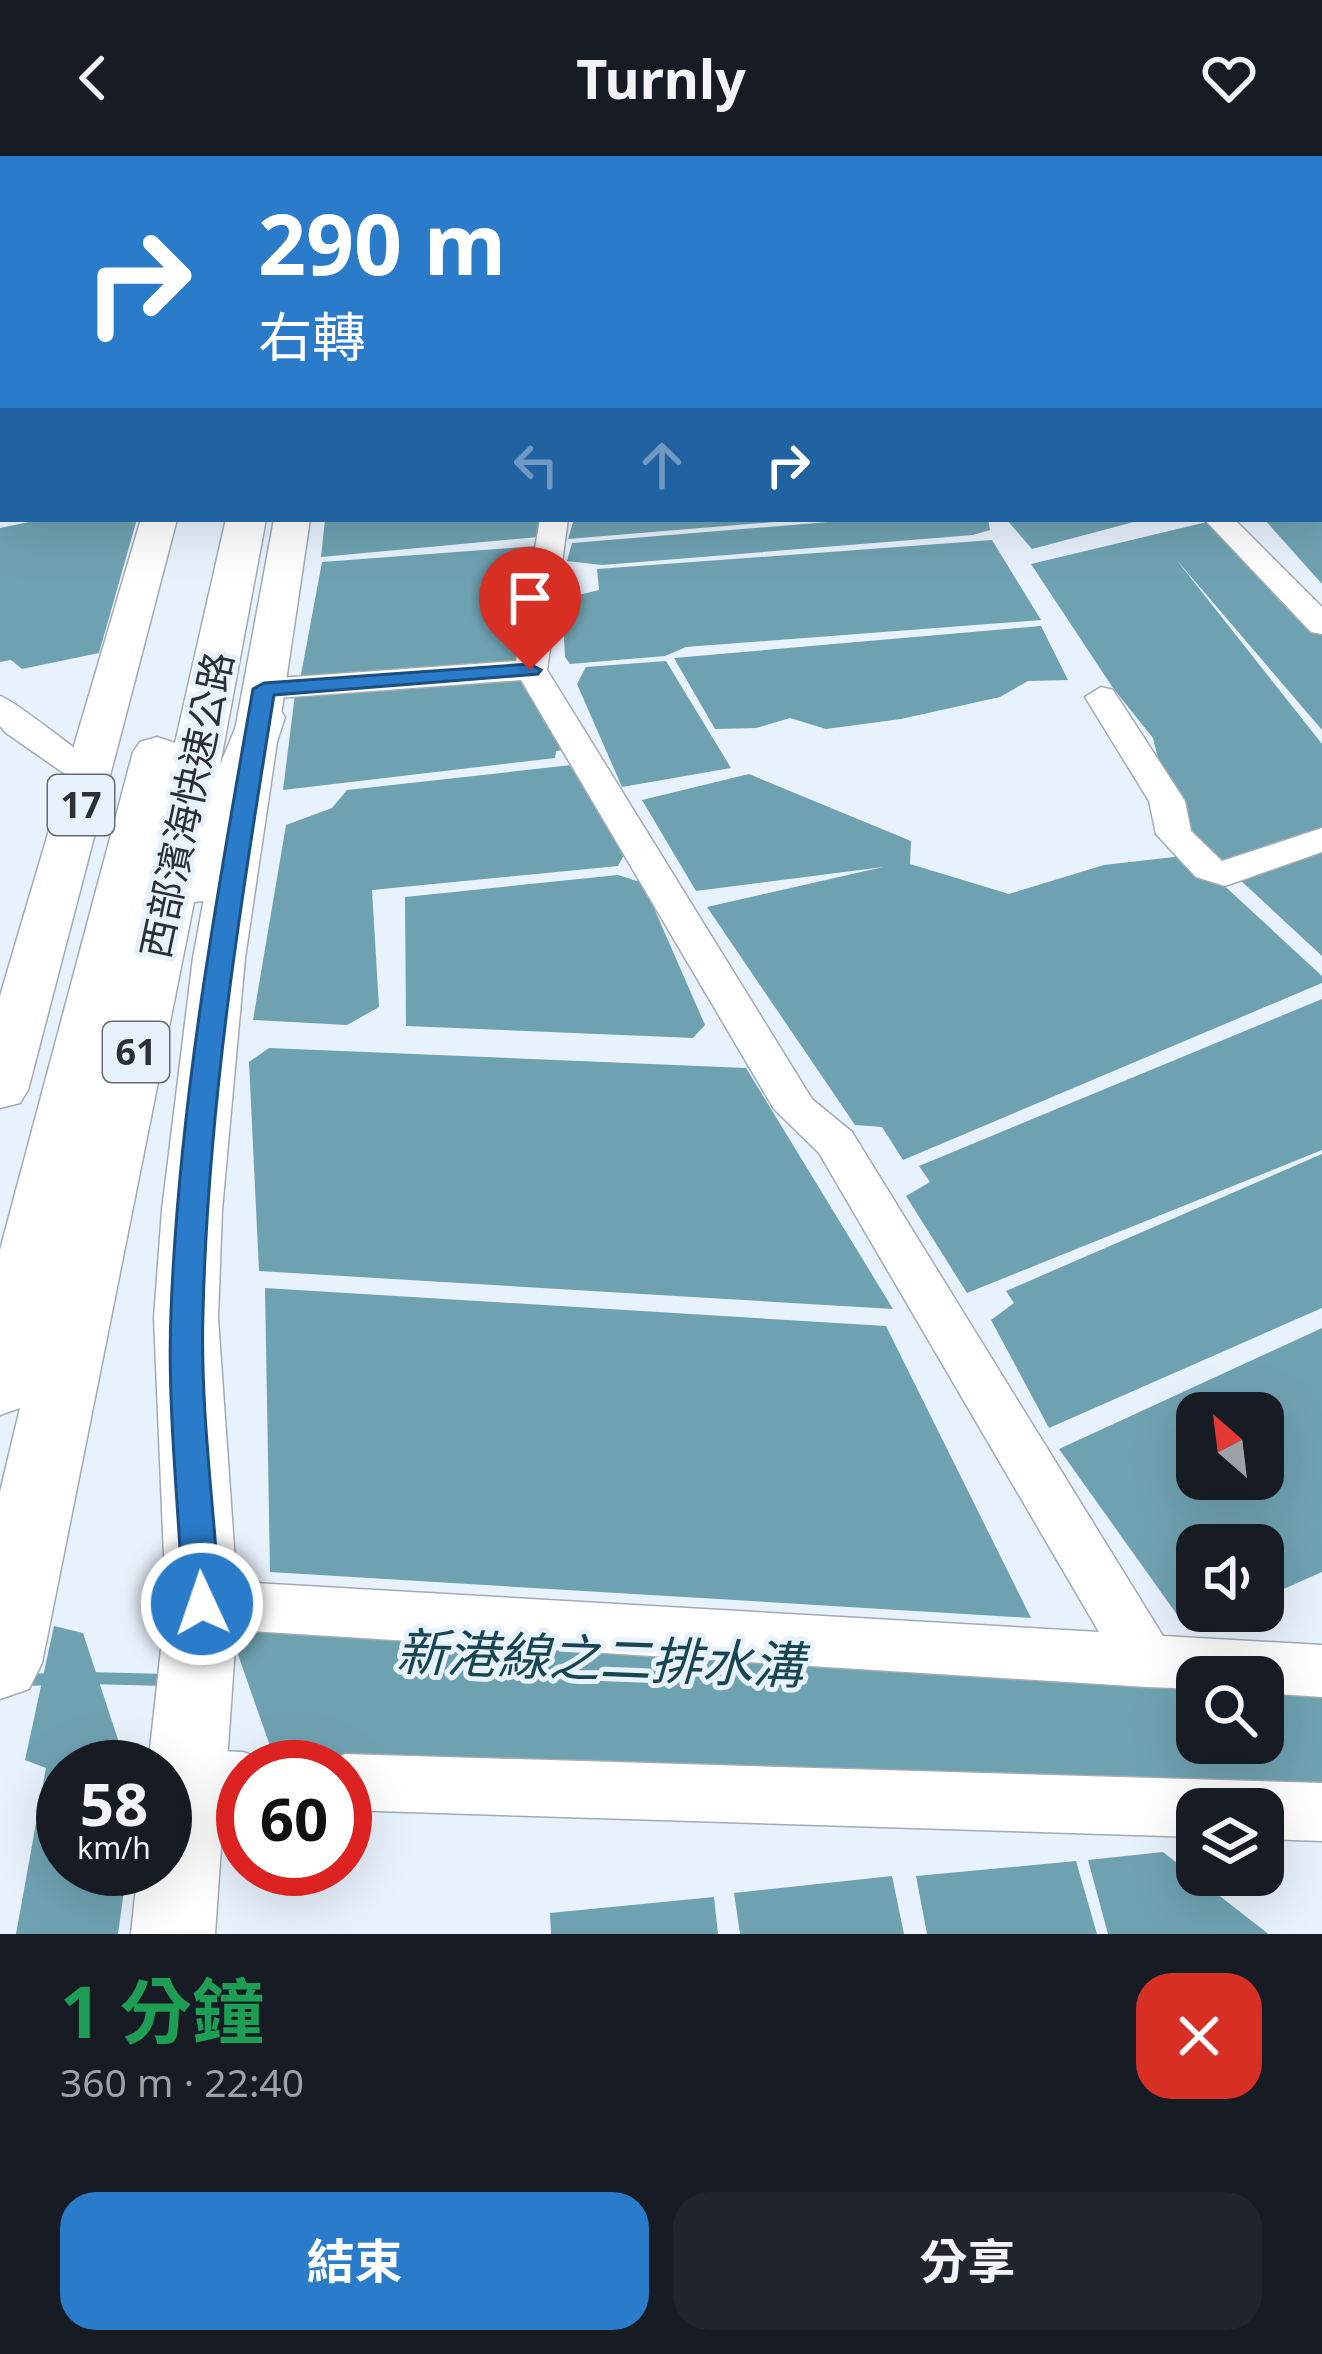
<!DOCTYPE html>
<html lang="zh-TW">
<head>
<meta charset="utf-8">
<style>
	:root { --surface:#171b24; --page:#20242c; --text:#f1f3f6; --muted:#9ea1a6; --accent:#2a7bca }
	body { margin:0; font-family:"Noto Sans","Noto Sans TC",sans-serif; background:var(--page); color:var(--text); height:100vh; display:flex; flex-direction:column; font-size:45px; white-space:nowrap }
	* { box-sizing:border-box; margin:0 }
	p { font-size:39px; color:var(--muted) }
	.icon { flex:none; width:66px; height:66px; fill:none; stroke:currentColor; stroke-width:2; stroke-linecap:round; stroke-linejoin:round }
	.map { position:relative; height:1778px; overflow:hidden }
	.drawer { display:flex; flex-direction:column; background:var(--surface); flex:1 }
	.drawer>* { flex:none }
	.top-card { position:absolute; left:0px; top:0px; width:1323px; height:366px; box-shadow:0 12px 48px #0002; background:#2a7bca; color:#fff; overflow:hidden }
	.needle { width:78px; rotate:332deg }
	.fabs { position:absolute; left:1176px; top:1236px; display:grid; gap:24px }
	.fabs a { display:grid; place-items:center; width:108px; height:108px; border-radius:24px; background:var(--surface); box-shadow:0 12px 48px #0002; font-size:60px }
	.speed { position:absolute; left:36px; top:1584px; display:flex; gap:24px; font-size:60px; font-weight:700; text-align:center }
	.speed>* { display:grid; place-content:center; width:156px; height:156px; border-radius:50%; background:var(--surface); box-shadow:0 12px 48px #0002; line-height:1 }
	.speed small { font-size:30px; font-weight:400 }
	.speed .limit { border:18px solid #d22; background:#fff; color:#111 }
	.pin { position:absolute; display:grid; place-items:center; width:102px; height:102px; color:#fff; margin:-123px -51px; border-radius:50% 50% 50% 0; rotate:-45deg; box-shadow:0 0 12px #0007 }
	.pin .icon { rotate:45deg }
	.me { position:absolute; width:132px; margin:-66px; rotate:357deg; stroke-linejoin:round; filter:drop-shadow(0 0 9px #0008) }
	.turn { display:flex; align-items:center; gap:42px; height:252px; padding:0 60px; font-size:54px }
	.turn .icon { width:156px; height:156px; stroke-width:2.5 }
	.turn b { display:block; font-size:84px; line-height:102px }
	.lanes { display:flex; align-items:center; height:114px; padding:0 60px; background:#0003; justify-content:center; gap:60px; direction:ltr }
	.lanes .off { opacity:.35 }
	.round { display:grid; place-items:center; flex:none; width:126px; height:126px; border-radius:36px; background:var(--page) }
	.overview { display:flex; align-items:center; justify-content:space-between; height:204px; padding:0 60px }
	h1 { font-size:72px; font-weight:700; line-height:90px; color:#1e9e55 }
	.action { display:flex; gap:24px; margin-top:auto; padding:24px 60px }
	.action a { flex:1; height:138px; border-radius:36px; background:var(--accent); color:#fff; font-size:48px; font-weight:700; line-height:138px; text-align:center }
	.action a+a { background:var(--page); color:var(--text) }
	header { display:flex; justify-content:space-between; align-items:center; height:156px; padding:0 60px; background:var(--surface); font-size:54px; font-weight:700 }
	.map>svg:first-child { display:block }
	.water { fill:#6fa2b1; fill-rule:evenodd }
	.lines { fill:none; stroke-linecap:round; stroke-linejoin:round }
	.stream { stroke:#6fa2b1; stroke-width:12 }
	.minor-casing { stroke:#a2abb4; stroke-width:3 }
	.major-casing { stroke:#a2abb4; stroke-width:3 }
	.highway-casing { stroke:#a2abb4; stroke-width:3 }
	.minor { fill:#fff; fill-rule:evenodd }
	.major { fill:#fff; fill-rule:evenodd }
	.highway { fill:#fff; fill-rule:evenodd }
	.route { fill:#2a7bca; stroke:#1b5083; stroke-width:3 }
	.labels { text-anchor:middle; stroke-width:10; stroke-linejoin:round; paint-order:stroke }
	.shield { fill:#e8f2fc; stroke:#646a6f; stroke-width:3 }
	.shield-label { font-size:36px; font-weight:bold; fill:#2c2f33 }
	.street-label { font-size:39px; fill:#2c2f33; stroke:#e8f2fc }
	.near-water-label { font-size:51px; font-style:italic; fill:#174652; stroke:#e8f2fc }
</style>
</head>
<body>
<header><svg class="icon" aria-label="back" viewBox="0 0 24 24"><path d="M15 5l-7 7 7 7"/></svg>Turnly<svg class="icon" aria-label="heart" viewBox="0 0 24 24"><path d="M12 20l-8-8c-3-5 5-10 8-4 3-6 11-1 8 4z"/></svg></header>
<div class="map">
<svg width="1322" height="1778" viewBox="0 0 1322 1778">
	<rect width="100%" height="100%" fill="#e8f2fc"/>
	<!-- water -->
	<path class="water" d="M1322 332V428L1264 363H1320Z
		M44 363H137L99 497 22 513 11 504 0 506V372Z
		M325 363H545L538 381 321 401Z
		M574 363 584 365 810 363 568 383Z
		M865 363H988L990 374 973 379 602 409 567 405 572 387Z
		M1006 363H1145L1032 393Z
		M1211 365 1322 478V574L1175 402 1322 588V675L1220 710 1196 687 1160 611 1153 582 1113 532 1031 408Z
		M992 384 1041 464 686 491 665 500 570 508 565 501 562 443 599 434 597 413Z
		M537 390 515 508 300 524 322 406Z
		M1041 470 1068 524 1028 525 1000 541 901 563 826 573 790 562 756 572 715 573 674 502Z
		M666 505 731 612 622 631 577 528 586 511Z
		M536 522 573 593 556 595 555 602 283 634 295 538Z
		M581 608 625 697 618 710 372 734 379 851 347 869 253 864 286 669 332 652 347 634Z
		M749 618 911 685 910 708 1009 738 1104 709 1191 699 1322 820V827L903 1004 882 971 855 969 707 751 883 711 696 735 642 644Z
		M1322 693V800L1238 722Z
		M618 719 643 727 705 869 693 882 406 870 405 741Z
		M1322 843V994L967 1137 906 1040 930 1026 919 1010Z
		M269 892 746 912 893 1153 259 1115 249 906Z
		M1322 998V1152L1049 1272 991 1164 1014 1147 1006 1135Z
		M265 1132 886 1170 1031 1462 270 1416Z
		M1322 1172V1416L1263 1442V1389H1197V1455H1233L1188 1474 1059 1293ZM1197 1257H1263V1323H1197Z
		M54 1470 83 1477 127 1611H63V1713H127L118 1778H16L46 1612 25 1604Z
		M229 1473 1197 1531V1587H1263V1535L1322 1539V1641L276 1607Z
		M1163 1696 1266 1776 1268 1778H1108L1088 1704Z
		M1076 1705 1097 1778H927L916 1720Z
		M892 1720 904 1778H740L734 1737Z
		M714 1741 718 1778H551L550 1757Z"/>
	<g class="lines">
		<!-- stream -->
		<path class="stream" d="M87 1522 167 1524
			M0 1525 53 1523"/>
		<defs>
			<path id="minor" d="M843 0H863L865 3H845Z
				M0 118H3V132H0Z
				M1320 166 1322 167V181L1320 180Z
				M540 363H568L547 514 812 943 852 976 1163 1480 1322 1489V1541L1263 1537V1521H1197V1533L1147 1531 202 1472 182 1465 174 1448 182 1431 202 1424 1099 1476 819 997 774 953 521 524 264 543 248 533 264 523 516 505Z
				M1204 363H1234L1322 451V478L1311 476Z
				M1101 531 1113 534 1185 645 1191 675 1222 705 1322 672V696L1225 730 1196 721 1156 678 1149 645 1085 541Z
				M0 540C13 543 84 600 102 613L107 620 102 627H78L6 577 0 570Z
				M189 1594 243 1596 265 1604 268 1611H243V1652L189 1650 167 1642V1602Z
				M345 1598 1322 1627V1685L1263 1683V1653H1197V1681L345 1654V1611H321Z"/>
			<path id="major" d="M251 0H275L250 3Z
				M340 0H364V3H340Z
				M141 363H177L28 934 20 947 0 952V840Z
				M274 363H310L245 802 222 1054 218 1162 238 1448 215 1778H131L138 1713H165V1611H148L166 1448 154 1162 162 1054 193 802Z"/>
			<path id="highway" d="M226 363H266L220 609 244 551H278L285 561 229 732 221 743 194 746 42 1507 29 1533 0 1543V1336L20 1252 0 1259V1094L133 596 140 586 157 581 175 587Z"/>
		</defs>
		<!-- minor casing -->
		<use href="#minor" class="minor-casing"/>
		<!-- major casing -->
		<use href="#major" class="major-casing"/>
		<!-- highway casing -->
		<use href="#highway" class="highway-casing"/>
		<!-- minor -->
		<use href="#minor" class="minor"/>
		<!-- major -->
		<use href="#major" class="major"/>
		<!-- highway -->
		<use href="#highway" class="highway"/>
	</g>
	<!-- route -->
	<path class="route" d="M530 508 541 514 538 518 274 539C241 743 208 948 203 1156 200 1252 214 1351 220 1448L215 1459 202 1463 189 1459 183 1448C179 1351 167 1252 171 1156 179 946 217 739 253 533L264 527Z"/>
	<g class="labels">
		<!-- shield labels -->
		<g class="shield">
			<rect x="48" y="619" width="66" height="60" rx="9"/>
			<rect x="103" y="866" width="66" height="60" rx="9"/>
		</g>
		<g class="shield-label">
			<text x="81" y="662">17</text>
			<text x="136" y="909">61</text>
		</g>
		<!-- street labels -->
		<g class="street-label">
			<text transform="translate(187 649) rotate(-78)" y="14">西部濱海快速公路</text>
		</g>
		<!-- near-water labels -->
		<g class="near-water-label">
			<text transform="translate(600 1503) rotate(2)" y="18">新港線之二排水溝</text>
		</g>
	</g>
</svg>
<div class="fabs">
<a><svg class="needle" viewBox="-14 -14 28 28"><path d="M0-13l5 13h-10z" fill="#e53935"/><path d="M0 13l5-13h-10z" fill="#9ea1a6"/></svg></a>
<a><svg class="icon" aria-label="sound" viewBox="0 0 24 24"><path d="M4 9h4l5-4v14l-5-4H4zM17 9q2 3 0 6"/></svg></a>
<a><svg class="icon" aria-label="search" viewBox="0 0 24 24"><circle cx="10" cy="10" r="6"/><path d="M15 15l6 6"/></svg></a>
<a><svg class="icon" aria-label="layers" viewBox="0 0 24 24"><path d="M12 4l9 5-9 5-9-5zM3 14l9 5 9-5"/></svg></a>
</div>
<div class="speed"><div>58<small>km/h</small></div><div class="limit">60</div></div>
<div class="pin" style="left:530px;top:514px;background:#d93025"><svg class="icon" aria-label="arrive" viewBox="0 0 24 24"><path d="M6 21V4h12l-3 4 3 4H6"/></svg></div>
<svg class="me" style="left:202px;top:1448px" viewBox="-20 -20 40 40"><circle r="17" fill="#2a7bca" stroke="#fff" stroke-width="3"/><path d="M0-11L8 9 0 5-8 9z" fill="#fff"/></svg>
<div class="top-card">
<div class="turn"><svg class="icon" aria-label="right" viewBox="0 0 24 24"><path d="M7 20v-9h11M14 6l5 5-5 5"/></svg><div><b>290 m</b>右轉</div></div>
<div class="lanes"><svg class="icon off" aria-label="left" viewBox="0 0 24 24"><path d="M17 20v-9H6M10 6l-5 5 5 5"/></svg><svg class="icon off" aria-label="ahead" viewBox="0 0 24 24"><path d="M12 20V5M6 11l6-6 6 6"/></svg><svg class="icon" aria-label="right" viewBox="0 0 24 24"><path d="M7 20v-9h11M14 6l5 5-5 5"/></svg></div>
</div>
</div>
<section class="drawer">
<div class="overview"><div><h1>1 分鐘</h1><p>360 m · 22:40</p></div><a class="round" style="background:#d93025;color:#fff"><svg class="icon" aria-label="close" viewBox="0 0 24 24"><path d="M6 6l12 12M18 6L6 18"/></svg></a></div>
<div class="action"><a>結束</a><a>分享</a></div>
</section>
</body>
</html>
